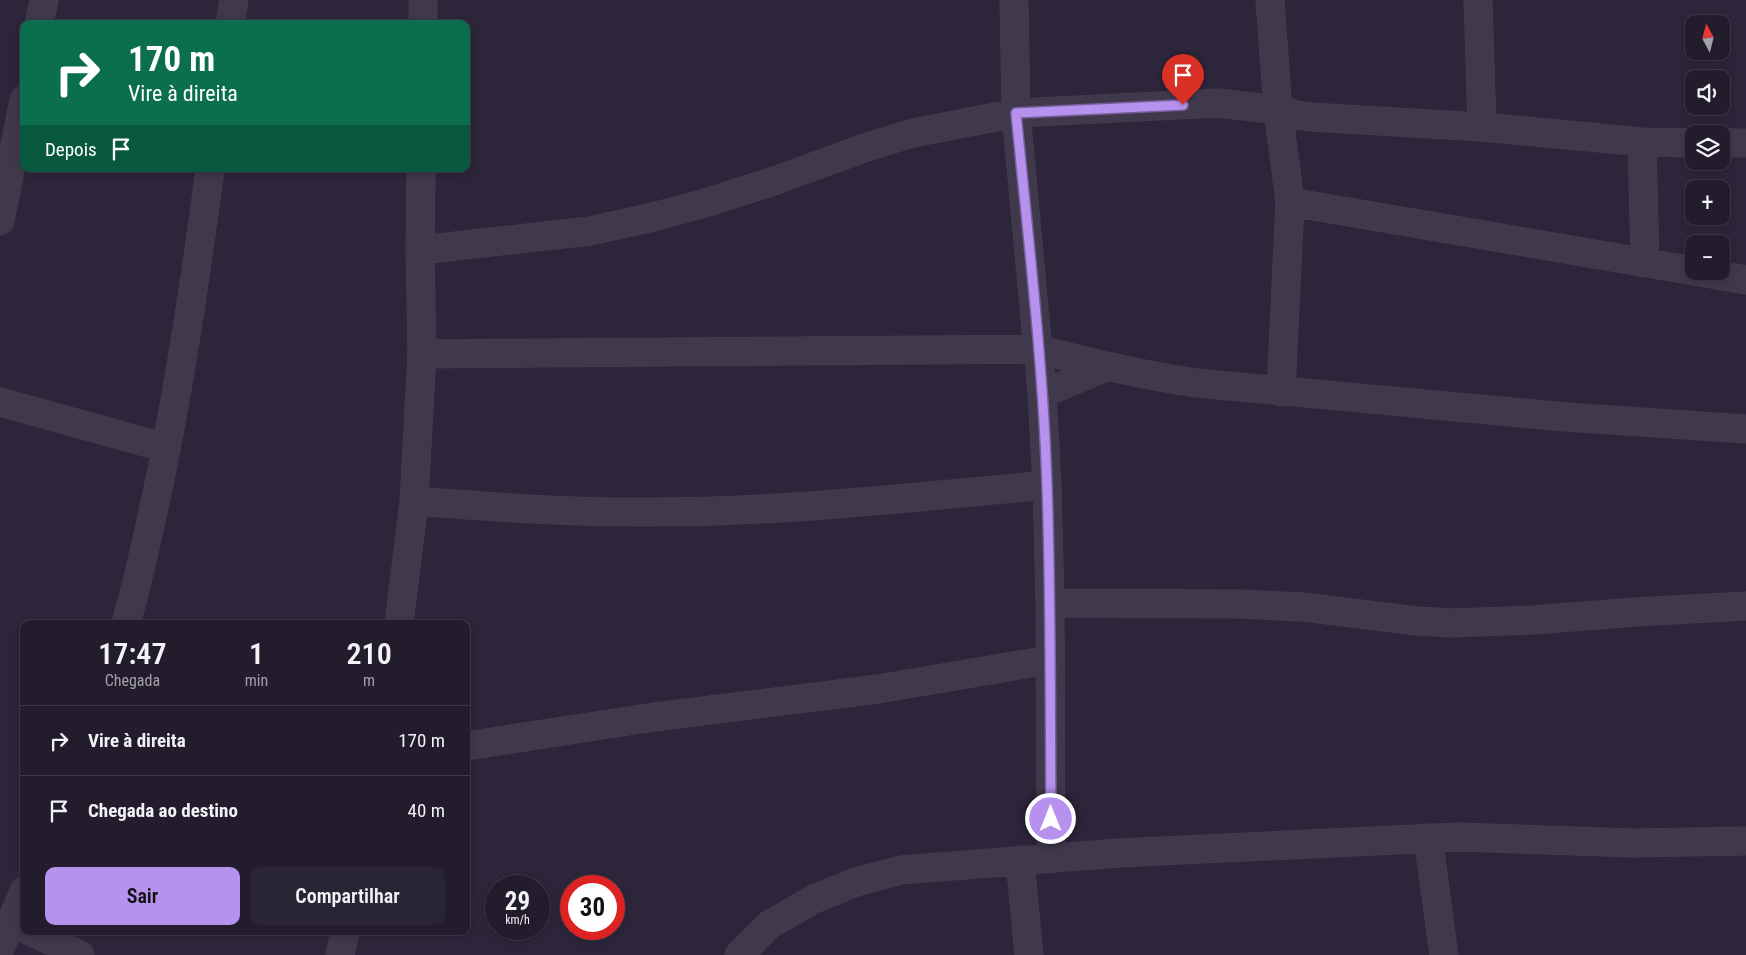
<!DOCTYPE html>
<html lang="pt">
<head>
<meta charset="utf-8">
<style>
	:root { --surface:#221c2c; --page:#2a2534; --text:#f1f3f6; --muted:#a2a1a9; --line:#3f3a48; --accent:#b692ee }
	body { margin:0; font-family:"Roboto Condensed",sans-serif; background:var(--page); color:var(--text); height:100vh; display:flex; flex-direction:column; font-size:19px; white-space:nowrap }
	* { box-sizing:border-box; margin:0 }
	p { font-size:16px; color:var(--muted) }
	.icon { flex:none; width:28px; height:28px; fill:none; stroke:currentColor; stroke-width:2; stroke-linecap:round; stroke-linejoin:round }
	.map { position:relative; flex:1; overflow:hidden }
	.sheet { position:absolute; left:20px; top:620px; width:450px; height:315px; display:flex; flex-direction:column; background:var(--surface); border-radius:10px; box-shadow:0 2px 8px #0003,0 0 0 1px var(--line) }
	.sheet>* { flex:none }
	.hud { position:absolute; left:20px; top:20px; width:450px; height:152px; border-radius:10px; box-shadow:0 2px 8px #0003,0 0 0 1px var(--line); background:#0b6e4f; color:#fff; overflow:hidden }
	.needle { width:32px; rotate:353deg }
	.tools { position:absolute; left:1685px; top:15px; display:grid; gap:10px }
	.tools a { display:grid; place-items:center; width:45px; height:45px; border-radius:10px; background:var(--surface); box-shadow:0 2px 8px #0003,0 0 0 1px var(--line); font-size:25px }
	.speed { position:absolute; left:485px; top:875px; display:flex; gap:10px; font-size:25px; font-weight:700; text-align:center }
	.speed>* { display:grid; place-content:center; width:65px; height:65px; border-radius:50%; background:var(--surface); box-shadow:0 2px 8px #0003,0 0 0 1px var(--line); line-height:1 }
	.speed small { font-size:12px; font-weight:400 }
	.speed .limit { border:8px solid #d22; background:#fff; color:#111 }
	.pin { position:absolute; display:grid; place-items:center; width:42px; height:42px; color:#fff; margin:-51px -21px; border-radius:50% 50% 50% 0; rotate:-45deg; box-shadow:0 0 5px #0007 }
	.pin .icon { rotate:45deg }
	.me { position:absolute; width:55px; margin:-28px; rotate:0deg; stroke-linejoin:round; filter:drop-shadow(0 0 4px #0008) }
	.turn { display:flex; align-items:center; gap:18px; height:105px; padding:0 25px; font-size:22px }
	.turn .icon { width:65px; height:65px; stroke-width:2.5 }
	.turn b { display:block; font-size:35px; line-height:42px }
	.then { display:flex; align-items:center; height:48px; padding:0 25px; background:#0003; gap:10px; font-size:19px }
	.eta { display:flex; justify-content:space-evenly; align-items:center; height:85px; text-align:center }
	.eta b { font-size:30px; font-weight:600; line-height:35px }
	.action { display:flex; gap:10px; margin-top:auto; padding:10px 25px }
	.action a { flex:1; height:58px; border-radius:10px; background:var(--accent); color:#111; font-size:20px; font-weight:600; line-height:58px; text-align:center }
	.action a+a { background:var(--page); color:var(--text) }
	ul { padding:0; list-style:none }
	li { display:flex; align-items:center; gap:15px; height:70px; padding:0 25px; border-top:1px solid var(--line) }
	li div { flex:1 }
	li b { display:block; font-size:19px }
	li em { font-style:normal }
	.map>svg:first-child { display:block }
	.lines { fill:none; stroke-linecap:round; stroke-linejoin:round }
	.minor-casing { stroke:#453f50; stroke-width:29 }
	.minor { stroke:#3f394b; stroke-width:28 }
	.route-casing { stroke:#765f9b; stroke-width:12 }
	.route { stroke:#b692ee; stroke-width:9 }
</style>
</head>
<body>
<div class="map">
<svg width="1746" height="955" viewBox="0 0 1746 955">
	<rect width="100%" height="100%" fill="#2d253a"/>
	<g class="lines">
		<defs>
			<path id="minor" d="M1014 0 1016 113 1042 394 1047 485 1050 603 1051 859
				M1270 0 1278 110 1290 202 1281 392
				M1478 0 1482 127
				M39 24 44 0
				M230 24 234 0
				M423 24V0
				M1642 142 1645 263
				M1721 143H1746
				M1290 202 1694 271
				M0 221 24 100
				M420 250 590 231 649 218 702 204 774 181 867 147 913 133 1016 113 1219 103 1278 110 1297 115 1311 117 1482 127 1642 142 1694 143
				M1694 271 1746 280
				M422 354 1038 349C1090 363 1142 375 1196 383L1566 417 1746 429
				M1042 394 1106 367
				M0 402 166 448
				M414 501C493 507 573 513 652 512 784 512 916 497 1047 485
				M1050 603 1241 604 1303 607 1417 621 1452 623 1533 620 1636 612 1746 606
				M126 624C166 475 190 321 210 169
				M399 624 414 501 422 354 420 250 421 169
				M466 746 654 717 878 689 1049 660
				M1428 838 1444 955
				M1020 860 1029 955
				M30 931 80 955
				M0 949 24 891
				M340 955 345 931
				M739 955 769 925 814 899 856 882 901 870 1119 853 1458 837 1633 843 1746 841"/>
		</defs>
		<!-- minor casing -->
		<use href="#minor" class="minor-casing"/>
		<!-- minor -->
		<use href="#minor" class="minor"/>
	</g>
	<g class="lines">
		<defs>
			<path id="route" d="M1051 819C1050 708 1051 597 1047 486 1043 361 1028 237 1016 113L1183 105"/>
		</defs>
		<!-- route casing -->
		<use href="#route" class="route-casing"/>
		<!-- route -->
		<use href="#route" class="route"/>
	</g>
</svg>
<div class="tools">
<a><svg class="needle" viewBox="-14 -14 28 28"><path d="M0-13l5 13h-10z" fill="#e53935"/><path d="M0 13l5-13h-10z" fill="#a2a1a9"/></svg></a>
<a><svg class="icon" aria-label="sound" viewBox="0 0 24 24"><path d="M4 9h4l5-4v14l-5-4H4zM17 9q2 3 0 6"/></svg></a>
<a><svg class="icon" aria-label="layers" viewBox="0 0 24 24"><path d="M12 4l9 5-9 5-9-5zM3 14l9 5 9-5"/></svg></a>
<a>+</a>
<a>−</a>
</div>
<div class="speed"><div>29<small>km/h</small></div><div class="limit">30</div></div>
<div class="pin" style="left:1183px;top:105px;background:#d93025"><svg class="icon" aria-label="arrive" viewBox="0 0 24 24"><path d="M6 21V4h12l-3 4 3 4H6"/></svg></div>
<svg class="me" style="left:1051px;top:819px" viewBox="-20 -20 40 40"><circle r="17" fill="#b692ee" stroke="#fff" stroke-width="3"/><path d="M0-11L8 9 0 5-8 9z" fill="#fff"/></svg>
<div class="hud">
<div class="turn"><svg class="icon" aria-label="right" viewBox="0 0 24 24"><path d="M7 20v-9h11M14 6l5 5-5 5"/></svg><div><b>170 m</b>Vire à direita</div></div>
<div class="then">Depois<svg class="icon" aria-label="arrive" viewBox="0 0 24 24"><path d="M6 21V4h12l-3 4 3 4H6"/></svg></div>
</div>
<section class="sheet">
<div class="eta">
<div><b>17:47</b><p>Chegada</p></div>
<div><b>1</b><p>min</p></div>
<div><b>210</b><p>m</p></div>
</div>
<ul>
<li><svg class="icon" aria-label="right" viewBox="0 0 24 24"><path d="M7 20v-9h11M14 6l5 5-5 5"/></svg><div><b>Vire à direita</b></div><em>170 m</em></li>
<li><svg class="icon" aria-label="arrive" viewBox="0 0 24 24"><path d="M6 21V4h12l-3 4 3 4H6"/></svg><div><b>Chegada ao destino</b></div><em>40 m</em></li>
</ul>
<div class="action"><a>Sair</a><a>Compartilhar</a></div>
</section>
</div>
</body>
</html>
